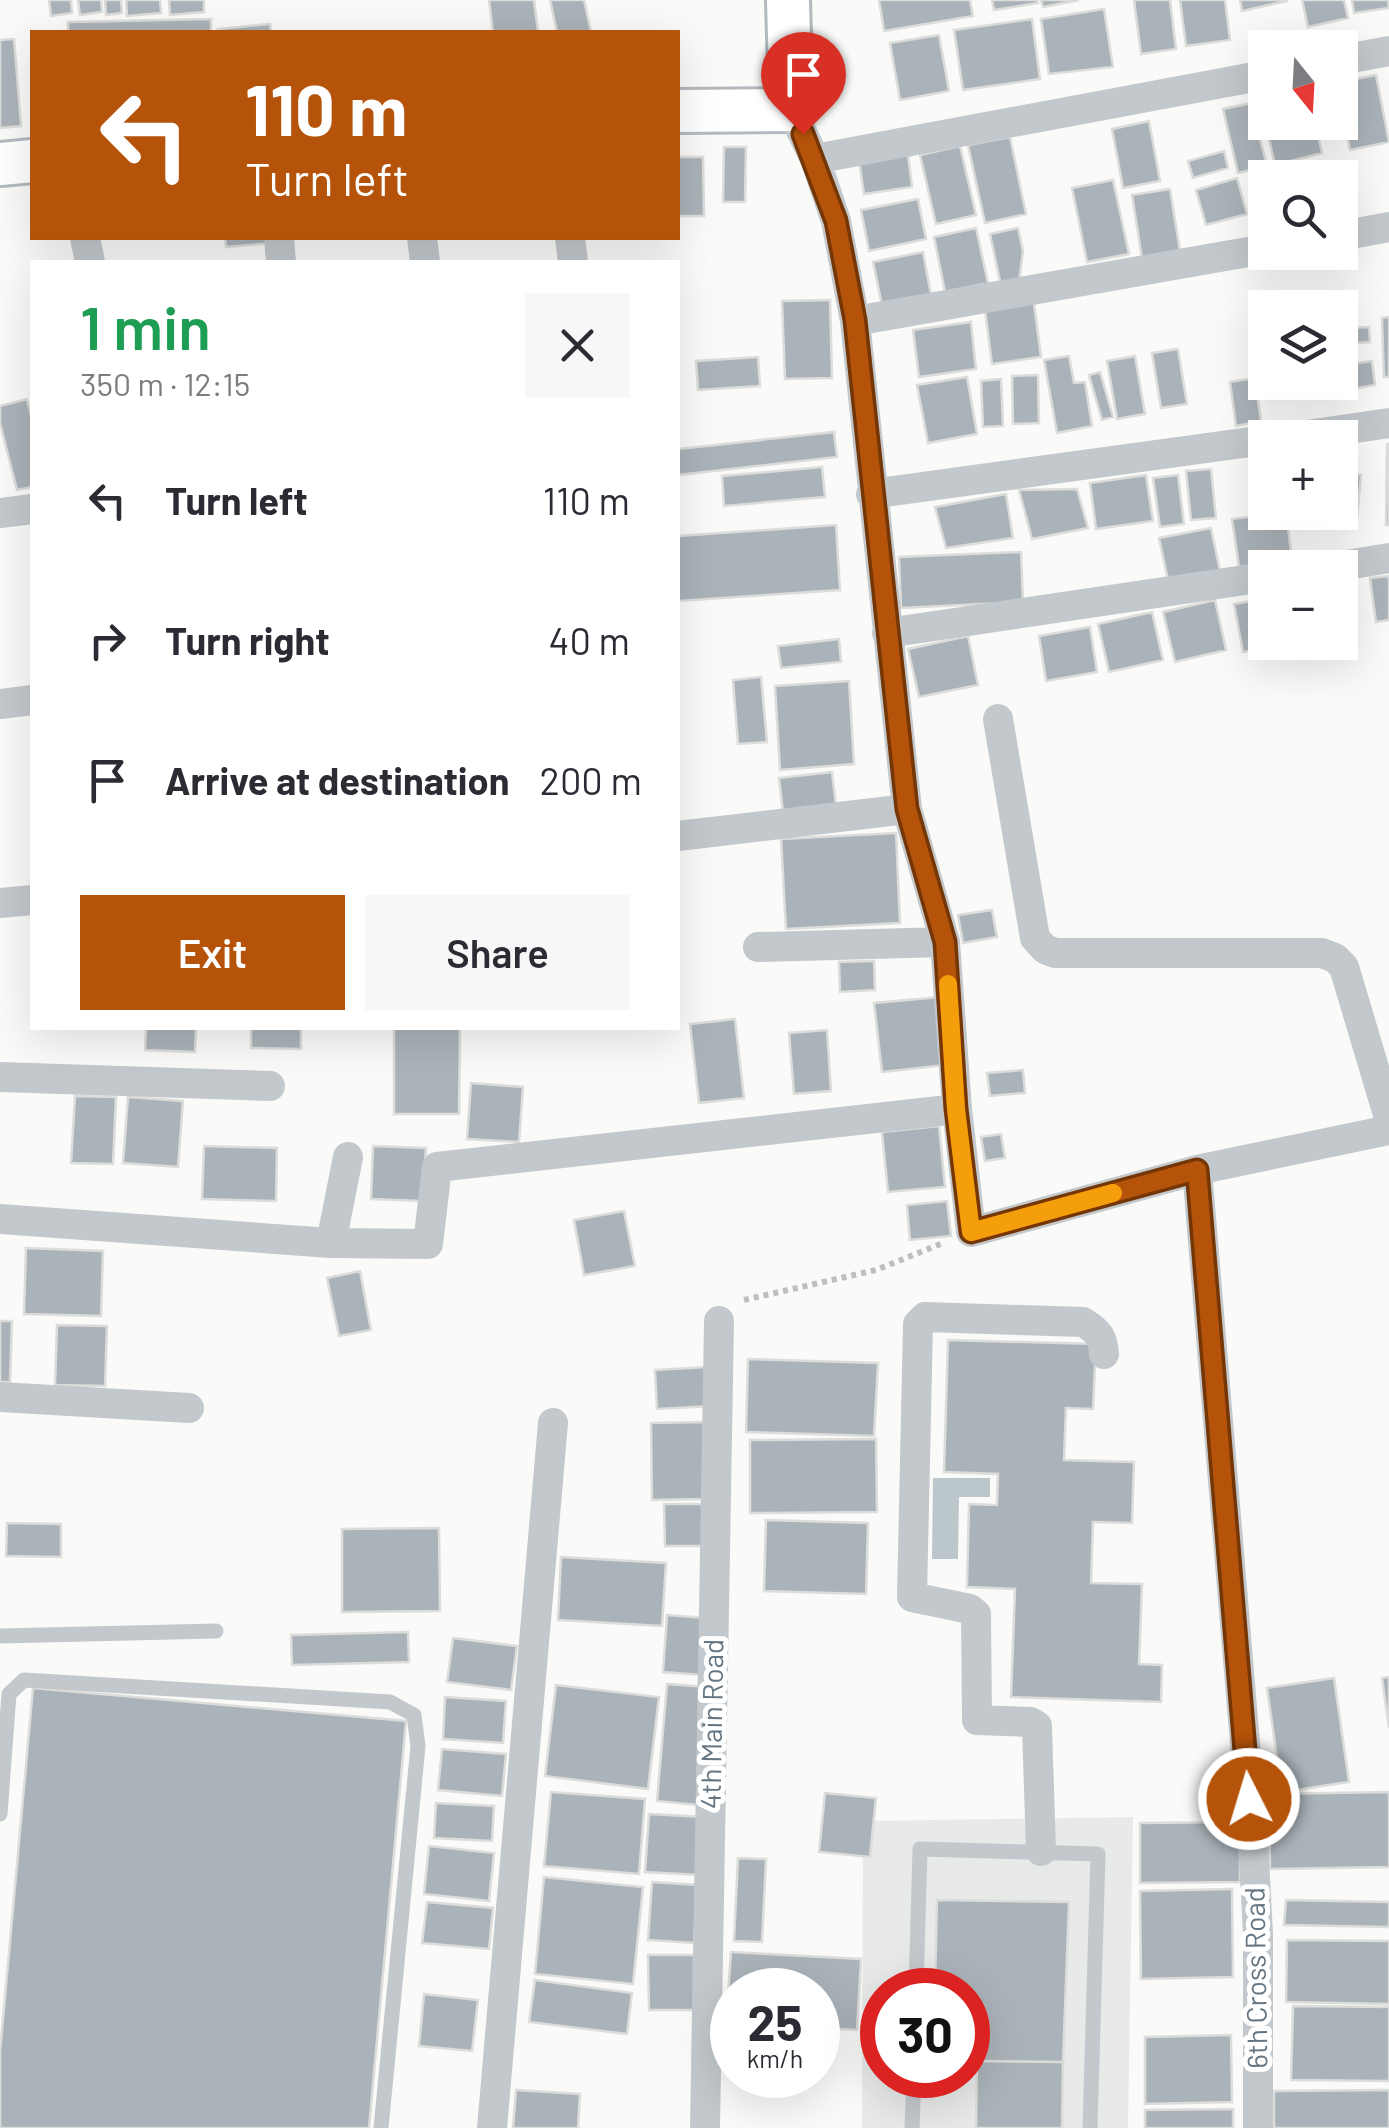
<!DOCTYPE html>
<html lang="en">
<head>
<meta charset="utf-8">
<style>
	:root { --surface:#fff; --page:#f7f7f7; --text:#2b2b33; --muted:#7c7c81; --accent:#b45309 }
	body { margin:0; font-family:Barlow,sans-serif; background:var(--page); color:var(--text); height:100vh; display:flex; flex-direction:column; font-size:38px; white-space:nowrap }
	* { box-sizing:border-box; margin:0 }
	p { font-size:32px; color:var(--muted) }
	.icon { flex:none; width:55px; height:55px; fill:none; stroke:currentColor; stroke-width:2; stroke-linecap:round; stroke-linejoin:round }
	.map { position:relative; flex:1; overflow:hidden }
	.details { position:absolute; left:30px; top:260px; width:650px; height:770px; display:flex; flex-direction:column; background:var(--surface); border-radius:0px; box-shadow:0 10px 40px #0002 }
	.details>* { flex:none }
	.hud { position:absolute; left:30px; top:30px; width:650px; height:210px; border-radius:0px; box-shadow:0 10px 40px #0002; background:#b45309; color:#fff; overflow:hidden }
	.needle { width:65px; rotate:162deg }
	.tools { position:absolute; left:1248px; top:30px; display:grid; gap:20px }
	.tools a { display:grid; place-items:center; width:110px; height:110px; border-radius:0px; background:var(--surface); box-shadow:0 10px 40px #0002; font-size:50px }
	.speed { position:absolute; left:710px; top:1968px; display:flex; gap:20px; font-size:50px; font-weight:700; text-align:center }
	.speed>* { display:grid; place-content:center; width:130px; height:130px; border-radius:50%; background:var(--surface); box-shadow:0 10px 40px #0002; line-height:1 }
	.speed small { font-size:25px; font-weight:400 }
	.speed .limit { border:15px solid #d22; background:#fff; color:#111 }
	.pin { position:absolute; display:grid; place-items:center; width:85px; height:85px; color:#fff; margin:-102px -42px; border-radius:50% 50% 50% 0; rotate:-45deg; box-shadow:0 0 10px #0007 }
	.pin .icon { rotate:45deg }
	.me { position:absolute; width:110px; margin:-55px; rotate:355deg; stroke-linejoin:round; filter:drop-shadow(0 0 8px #0008) }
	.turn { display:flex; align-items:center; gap:35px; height:210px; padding:0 50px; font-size:45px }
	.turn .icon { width:130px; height:130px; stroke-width:2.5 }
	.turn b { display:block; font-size:70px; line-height:85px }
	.round { display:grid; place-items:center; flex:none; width:105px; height:105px; border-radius:0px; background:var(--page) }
	.head { display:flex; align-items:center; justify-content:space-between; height:170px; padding:0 50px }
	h1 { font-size:60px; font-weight:600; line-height:75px; color:#1e9e55 }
	.action { display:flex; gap:20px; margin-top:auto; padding:20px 50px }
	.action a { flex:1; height:115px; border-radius:0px; background:var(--accent); color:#fff; font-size:40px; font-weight:600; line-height:115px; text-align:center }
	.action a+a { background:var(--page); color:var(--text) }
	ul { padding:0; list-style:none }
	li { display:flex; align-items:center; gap:30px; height:140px; padding:0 50px }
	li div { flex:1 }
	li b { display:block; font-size:38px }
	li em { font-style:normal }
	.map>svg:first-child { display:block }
	.built { fill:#e8e9e9; fill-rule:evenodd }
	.water { fill:#bbc7cb }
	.building { fill:#aab3b9; stroke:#dcdcda; stroke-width:2.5 }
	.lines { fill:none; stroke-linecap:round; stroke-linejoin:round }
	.secondary-casing { stroke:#b3babf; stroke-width:48 }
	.path { stroke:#bbbfc2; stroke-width:6; stroke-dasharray:5 5; stroke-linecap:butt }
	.lane { stroke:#c3c8cc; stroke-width:15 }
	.street { stroke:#c3c8cc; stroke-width:30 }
	.secondary { stroke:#fff; stroke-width:42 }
	.route-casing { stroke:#753606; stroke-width:25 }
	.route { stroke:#b45309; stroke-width:18 }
	.slow { stroke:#f59e0b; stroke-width:18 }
	.labels { text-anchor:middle; stroke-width:10; stroke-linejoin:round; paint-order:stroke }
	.street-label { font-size:28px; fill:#657683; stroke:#fff }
</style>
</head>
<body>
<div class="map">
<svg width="1389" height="2128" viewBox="0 0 1389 2128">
	<rect width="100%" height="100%" fill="#fafaf8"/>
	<!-- built -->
	<path class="built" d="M1133 1817 1128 2128H862L863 1821ZM882 1990H968V2075H882Z"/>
	<!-- water -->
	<path class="water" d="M933 1478H990V1497H959L958 1559H932Z"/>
	<!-- building -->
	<path class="building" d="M49 0H71L72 13 51 16Z
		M78 0H101L102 12 80 15Z
		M105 0H121L122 13 106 15Z
		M126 0H160L161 13 127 16Z
		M169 0H204V12L170 15Z
		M489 0H534L538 32H493Z
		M550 0H584L591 32H557Z
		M879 0H970L973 16 884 31Z
		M992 0H1037L1038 3 994 10Z
		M1041 0H1079L1043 7Z
		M1134 0H1170L1176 49 1141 54Z
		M1180 0H1225L1230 40 1186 46Z
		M1240 0H1287V1L1242 11Z
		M1302 0H1344L1348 18 1308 27Z
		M1352 0H1388L1389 8 1354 13Z
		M1104 9 1113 67 1049 74 1041 19Z
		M211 19V32H68V22Z
		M1032 19 1040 79 963 90 954 30Z
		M270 24 271 32H219L218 29Z
		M939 35 949 91 900 100 890 43Z
		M14 39 21 126 0 128V40Z
		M1376 75 1389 142 1350 150 1340 102V82Z
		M1251 103 1267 166 1238 173 1223 109Z
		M1149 121 1160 181 1123 188 1112 129Z
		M1265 122H1315L1322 153 1275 165Z
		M1010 137 1026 214 985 223 968 145Z
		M960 146 976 215 936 224 920 155Z
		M724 147H746L745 202H723Z
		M1224 151 1228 168 1193 178 1188 161Z
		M908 155 912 187 864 194 859 161Z
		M678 157H703L704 216H678Z
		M1320 171 1321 178H1287Z
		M1237 178 1247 214 1206 225 1196 190Z
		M1113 180 1129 254 1087 262 1072 188Z
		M1170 189 1180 251 1142 258 1132 195Z
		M918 199 926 239 869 251 861 210Z
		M976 228 988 283 945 292 934 237Z
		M1018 228 1023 251 1019 282 1001 286 990 234Z
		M225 238H272L273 243 226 247Z
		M923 252 931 295 882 305 873 262Z
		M830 300 832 378 785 379 782 301Z
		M1034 303 1041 357 992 364 985 310Z
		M1389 317V377H1384L1382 318Z
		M971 322 976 369 919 377 913 330Z
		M1369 327 1370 342 1347 344 1346 328Z
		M1178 349 1187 404 1161 408 1152 353Z
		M1069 356 1074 383 1085 382 1092 426 1057 433 1044 360Z
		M1135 356 1145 414 1117 419 1107 361Z
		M758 357 760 386 698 390 696 361Z
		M1372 361 1375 385 1347 390 1343 365Z
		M1100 372 1113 417 1102 420 1089 375Z
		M1038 375 1039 423 1013 424 1012 376Z
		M967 377 977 434 928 443 917 385Z
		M1255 378 1261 421 1236 426 1230 382Z
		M1001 379 1003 426 983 427 981 381Z
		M1270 382H1329L1330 392 1272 399Z
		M27 399 32 419V487L17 490 0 423V406Z
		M834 432 837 457 678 475V449Z
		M1387 444H1389V525H1386Z
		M822 467 825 497 724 506 722 476Z
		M1211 469 1216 518 1191 520 1186 471Z
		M1340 473 1361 475 1356 529 1326 526 1327 512H1340Z
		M1146 475 1153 521 1096 529 1090 483Z
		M1178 475 1184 524 1160 527 1153 478Z
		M1077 489 1088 528 1032 539 1019 490Z
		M1006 494 1013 538 946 548 935 507Z
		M1286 512 1292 560 1239 567 1232 519Z
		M836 525 840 590 678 601V536Z
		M1211 528 1220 571 1168 580 1159 538Z
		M1021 552 1023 602 901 608 899 557Z
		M1389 576V620L1376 622 1370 578Z
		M1341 582 1350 629 1340 631V583Z
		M1215 600 1226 650 1175 662 1163 612Z
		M1258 600 1267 648 1243 652 1234 604Z
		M1152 612 1163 660 1109 672 1098 624Z
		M1090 627 1097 672 1046 681 1039 636Z
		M968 636 978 685 919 697 908 649Z
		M839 639 841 662 781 668 778 646Z
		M1281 642H1312L1313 648 1283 655Z
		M761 677 767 742 738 744 733 680Z
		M849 681 854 764 780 770 775 686Z
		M832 772 836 806 783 812 779 778Z
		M896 833 900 923 786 929 781 839Z
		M992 910 997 937 963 943 958 915Z
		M874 961 875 990 840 992 839 962Z
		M940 997 946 1065 882 1072 874 1003Z
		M735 1019 744 1098 699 1103 690 1024Z
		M146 1028H196L195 1052 145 1050Z
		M251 1028H301V1049L251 1048Z
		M394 1028H460L459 1114H394Z
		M827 1030 831 1091 794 1094 789 1033Z
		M1023 1070 1025 1093 990 1096 987 1073Z
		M471 1083 523 1087 519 1142 467 1139Z
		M75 1096 116 1097 113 1164 71 1163Z
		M128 1097 183 1101 178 1167 123 1163Z
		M939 1126 945 1187 888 1192 882 1132Z
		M1001 1134 1005 1158 985 1161 981 1137Z
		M204 1146 277 1148 276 1201 202 1199Z
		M373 1146 426 1148 423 1201 371 1199Z
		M947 1201 951 1236 910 1240 907 1205Z
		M624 1211 635 1266 584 1275 574 1220Z
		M26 1248 103 1251 101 1316 24 1314Z
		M360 1271 371 1330 339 1336 327 1278Z
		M0 1321H12L10 1382H0Z
		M57 1325 107 1326 105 1386 55 1385Z
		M948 1340 1096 1344 1093 1409 1066 1408 1064 1460 1134 1462 1132 1523 1093 1522 1091 1583 1142 1584 1139 1664 1162 1665 1161 1702 1011 1697 1015 1589 967 1587 969 1504 997 1505 998 1474 944 1472Z
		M748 1359 878 1363 874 1436 746 1432Z
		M708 1367 711 1406 657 1409 655 1370Z
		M704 1422 705 1499 652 1500 651 1423Z
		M876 1439 877 1512 750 1513V1440Z
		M664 1504H704L705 1546H665Z
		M766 1520 868 1523 866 1594 764 1591Z
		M7 1523 61 1524V1557L6 1556Z
		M439 1528 440 1611 342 1612V1529Z
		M561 1557 666 1563 662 1626 558 1620Z
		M667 1615 706 1618 702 1675 663 1672Z
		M408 1632 409 1662 292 1665 291 1635Z
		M453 1638 517 1646 511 1690 447 1682Z
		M1389 1677V1728L1382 1678Z
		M1334 1678 1349 1782 1282 1792 1267 1688Z
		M667 1684 708 1687 697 1805 657 1801Z
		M556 1685 659 1697 648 1789 545 1776Z
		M33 1688 406 1721 369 2128H0V2052Z
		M445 1697 506 1701 503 1743 443 1739Z
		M442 1749 506 1754 502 1796 438 1790Z
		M551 1792 645 1799 639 1874 544 1866Z
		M1389 1792V1867L1270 1869 1269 1794Z
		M825 1793 876 1798 870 1857 819 1852Z
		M436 1803 494 1806 492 1841 434 1838Z
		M649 1814 704 1817 700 1875 645 1872Z
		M1240 1822V1882L1140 1883V1823Z
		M429 1846 494 1853 489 1901 424 1894Z
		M738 1858 766 1859 762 1942 734 1941Z
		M544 1877 643 1887 633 1984 535 1974Z
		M652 1882 698 1885 694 1943 648 1940Z
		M1232 1889 1233 1977 1141 1979 1140 1891Z
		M937 1900 1069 1902 1063 2062 968 2061V1990H935Z
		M1286 1900 1389 1902V1927L1284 1925Z
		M427 1902 493 1908 489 1949 422 1943Z
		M1287 1940 1389 1941V2004L1286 2002Z
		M731 1952 861 1959 857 2030 818 2028V1990H732V2024H726Z
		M648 1955H694V2010H649Z
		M535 1980 632 1993 627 2034 529 2022Z
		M424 1994 478 2000 472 2051 419 2046Z
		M1293 2006 1389 2007V2081L1291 2080Z
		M1231 2035 1232 2102 1145 2104V2037Z
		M977 2061 1063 2062 1062 2128H976Z
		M516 2090 580 2094 578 2128H513Z
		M1389 2090V2128H1274V2091Z
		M1233 2109V2128H1145V2110Z"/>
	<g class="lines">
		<defs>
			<path id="secondary" d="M678 111 791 110 788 0
				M0 164 32 161"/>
		</defs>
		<!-- secondary casing -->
		<use href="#secondary" class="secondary-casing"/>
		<!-- path -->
		<path class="path" d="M744 1300 876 1270 943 1243"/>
		<!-- lane -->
		<path class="lane" d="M0 1636 216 1631
			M0 1814 9 1694 24 1680 390 1702 414 1715 418 1746 381 2128
			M916 1990 920 1849 1098 1854 1090 2128
			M912 2128 914 2075"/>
		<!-- street -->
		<path class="street" d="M1340 60 1389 51
			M791 110 815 159 836 221 855 321 907 809 945 942 957 1109 971 1232 1197 1170 1389 1130
			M815 159 1265 75
			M1340 236 1389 227
			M85 238 90 262
			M279 238 281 262
			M422 238 425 262
			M570 238 573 262
			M855 321 1265 249
			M1286 438 1389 423
			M871 494 1265 440
			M0 513 32 509
			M1328 568 1389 558
			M887 633 1265 577
			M0 704 32 700
			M998 719 1035 938 1045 949 1055 953H1322L1335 958 1344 967 1389 1118
			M678 836 907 809
			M0 903 32 900
			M758 947 945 942
			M0 1077 270 1086
			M1197 1170 1253 1839 1258 1934V2128
			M0 1219 331 1243 428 1244 437 1167 957 1109
			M331 1243 348 1157
			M0 1397 189 1408
			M1041 1851 1037 1726 1031 1722 977 1720 976 1614 970 1609 912 1597 918 1324 925 1317 1083 1322C1098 1331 1103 1337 1104 1354
			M492 2128 553 1423
			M705 2128 719 1321"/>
		<!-- secondary -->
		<use href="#secondary" class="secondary"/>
	</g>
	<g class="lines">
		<defs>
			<path id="route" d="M803 134 836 221 855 320 907 809 945 942 956 1109 971 1232 1197 1170 1249 1799"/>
		</defs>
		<!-- route casing -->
		<use href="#route" class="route-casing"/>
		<!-- route -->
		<use href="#route" class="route"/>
		<!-- slow -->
		<path class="slow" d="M948 984 956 1109 971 1232 1113 1193"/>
	</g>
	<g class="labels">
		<!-- street labels -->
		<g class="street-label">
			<text transform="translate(712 1724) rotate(-89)" y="10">4th Main Road</text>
			<text transform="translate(1256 1978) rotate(-91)" y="10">6th Cross Road</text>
		</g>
	</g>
</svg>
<div class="tools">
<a><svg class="needle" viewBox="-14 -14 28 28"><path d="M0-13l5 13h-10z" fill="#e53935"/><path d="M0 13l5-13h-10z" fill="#7c7c81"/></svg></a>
<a><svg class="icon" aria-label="search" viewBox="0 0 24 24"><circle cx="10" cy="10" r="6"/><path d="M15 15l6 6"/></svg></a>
<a><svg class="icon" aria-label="layers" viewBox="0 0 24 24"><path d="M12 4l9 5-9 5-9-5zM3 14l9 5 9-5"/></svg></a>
<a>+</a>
<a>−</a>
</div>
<div class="speed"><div>25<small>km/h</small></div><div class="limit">30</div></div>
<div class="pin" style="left:803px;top:134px;background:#d93025"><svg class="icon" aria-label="arrive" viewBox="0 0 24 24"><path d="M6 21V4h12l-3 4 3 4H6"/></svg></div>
<svg class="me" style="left:1249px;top:1799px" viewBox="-20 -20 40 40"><circle r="17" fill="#b45309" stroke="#fff" stroke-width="3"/><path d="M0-11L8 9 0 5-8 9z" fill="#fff"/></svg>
<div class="hud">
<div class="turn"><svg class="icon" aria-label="left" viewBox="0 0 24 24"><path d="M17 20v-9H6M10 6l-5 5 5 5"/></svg><div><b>110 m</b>Turn left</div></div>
</div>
<section class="details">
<div class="head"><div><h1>1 min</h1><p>350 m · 12:15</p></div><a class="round"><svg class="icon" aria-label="close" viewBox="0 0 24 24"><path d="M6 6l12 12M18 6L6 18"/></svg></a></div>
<ul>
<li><svg class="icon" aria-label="left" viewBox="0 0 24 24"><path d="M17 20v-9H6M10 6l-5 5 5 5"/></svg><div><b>Turn left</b></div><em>110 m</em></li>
<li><svg class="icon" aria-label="right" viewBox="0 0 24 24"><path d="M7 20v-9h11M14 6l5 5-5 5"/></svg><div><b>Turn right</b></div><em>40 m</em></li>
<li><svg class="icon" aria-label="arrive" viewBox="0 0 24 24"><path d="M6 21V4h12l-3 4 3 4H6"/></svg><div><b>Arrive at destination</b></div><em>200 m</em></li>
</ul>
<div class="action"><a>Exit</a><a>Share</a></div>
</section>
</div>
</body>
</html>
